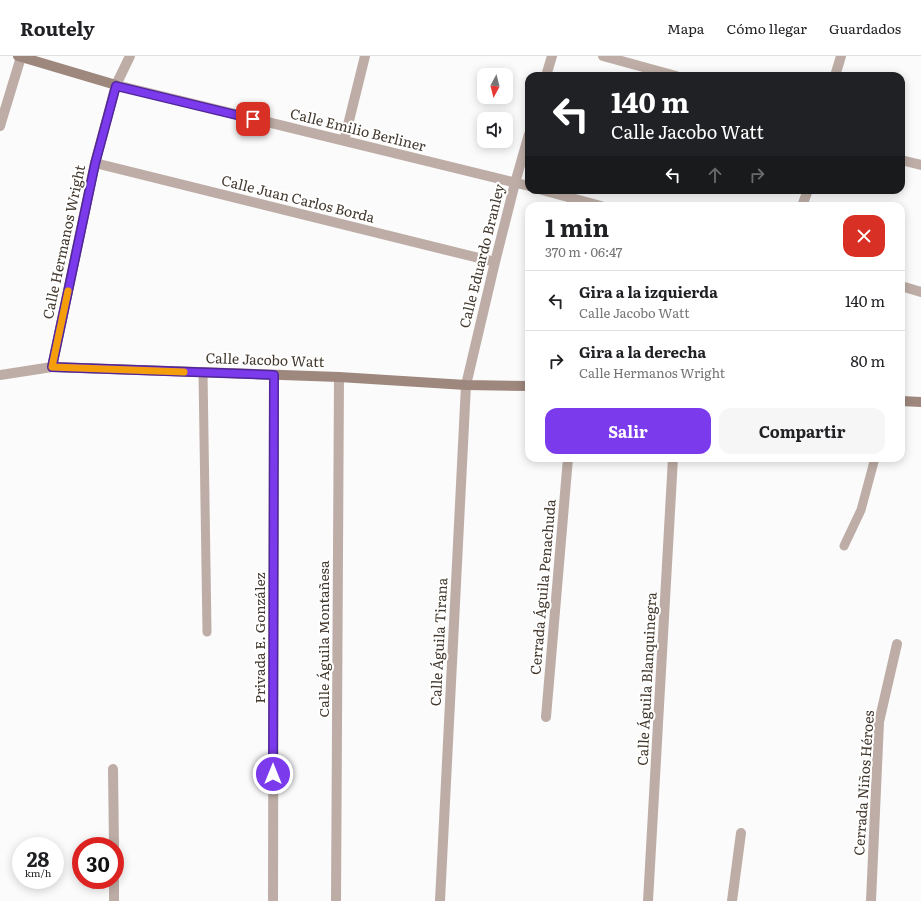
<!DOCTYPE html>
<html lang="es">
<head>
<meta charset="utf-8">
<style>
	:root { --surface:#fff; --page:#f6f6f6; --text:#202124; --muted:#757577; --line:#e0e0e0; --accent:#7c3aed }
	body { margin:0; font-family:Literata,serif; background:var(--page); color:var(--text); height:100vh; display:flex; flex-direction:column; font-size:15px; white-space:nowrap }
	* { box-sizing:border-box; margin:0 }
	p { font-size:13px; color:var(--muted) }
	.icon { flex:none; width:22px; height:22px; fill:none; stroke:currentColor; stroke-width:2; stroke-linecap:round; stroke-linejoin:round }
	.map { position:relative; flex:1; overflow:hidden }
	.sheet { position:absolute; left:525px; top:146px; width:380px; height:260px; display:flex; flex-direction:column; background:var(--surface); border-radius:12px; box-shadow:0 2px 10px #0003 }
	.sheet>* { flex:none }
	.banner { position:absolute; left:525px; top:16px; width:380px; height:122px; border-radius:12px; box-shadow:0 2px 10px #0003; background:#202124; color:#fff; overflow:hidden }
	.needle { width:26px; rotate:187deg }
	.buttons { position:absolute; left:477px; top:12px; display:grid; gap:8px }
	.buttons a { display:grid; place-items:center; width:36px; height:36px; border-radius:8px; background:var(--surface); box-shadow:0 2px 10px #0003; font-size:20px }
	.speed { position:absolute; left:12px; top:781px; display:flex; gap:8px; font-size:20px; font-weight:700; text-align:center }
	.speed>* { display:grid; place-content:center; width:52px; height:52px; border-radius:50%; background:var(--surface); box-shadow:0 2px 10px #0003; line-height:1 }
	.speed small { font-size:10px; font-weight:400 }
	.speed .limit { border:6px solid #d22; background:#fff; color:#111 }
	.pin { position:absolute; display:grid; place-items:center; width:34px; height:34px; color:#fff; margin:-17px; border-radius:8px; box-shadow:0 2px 6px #0006 }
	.me { position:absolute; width:44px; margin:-22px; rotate:0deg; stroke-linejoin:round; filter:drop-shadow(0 0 3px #0008) }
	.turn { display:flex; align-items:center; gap:14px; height:84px; padding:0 20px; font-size:18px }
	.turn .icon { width:52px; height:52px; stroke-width:2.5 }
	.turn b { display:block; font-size:28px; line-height:34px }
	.lanes { display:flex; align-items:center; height:38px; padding:0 20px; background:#0003; justify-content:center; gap:20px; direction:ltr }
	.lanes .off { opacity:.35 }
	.round { display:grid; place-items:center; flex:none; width:42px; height:42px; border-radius:12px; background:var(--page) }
	.head { display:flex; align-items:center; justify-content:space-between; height:68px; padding:0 20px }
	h1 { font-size:24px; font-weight:700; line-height:30px }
	.action { display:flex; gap:8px; margin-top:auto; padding:8px 20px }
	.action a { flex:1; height:46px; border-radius:12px; background:var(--accent); color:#fff; font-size:16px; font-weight:700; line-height:46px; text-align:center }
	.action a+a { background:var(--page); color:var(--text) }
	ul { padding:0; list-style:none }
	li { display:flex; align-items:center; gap:12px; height:60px; padding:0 20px; border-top:1px solid var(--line) }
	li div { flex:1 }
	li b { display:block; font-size:15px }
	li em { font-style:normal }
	header { display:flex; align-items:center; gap:24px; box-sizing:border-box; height:56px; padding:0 20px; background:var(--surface); border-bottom:1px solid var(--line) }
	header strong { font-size:19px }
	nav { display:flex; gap:22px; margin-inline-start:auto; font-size:14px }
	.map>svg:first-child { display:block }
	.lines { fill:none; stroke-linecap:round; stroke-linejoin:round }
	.lane { stroke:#bdada6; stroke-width:9 }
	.street { stroke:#bdada6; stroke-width:10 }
	.secondary { stroke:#9e877d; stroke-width:10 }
	.route-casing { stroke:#51269a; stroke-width:10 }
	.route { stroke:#7c3aed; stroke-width:7 }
	.slow { stroke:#f59e0b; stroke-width:7 }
	.labels { text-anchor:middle; stroke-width:4; stroke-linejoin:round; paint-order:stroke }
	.street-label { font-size:14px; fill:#42382d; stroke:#fff }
</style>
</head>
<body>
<header>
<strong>Routely</strong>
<nav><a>Mapa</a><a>Cómo llegar</a><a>Guardados</a></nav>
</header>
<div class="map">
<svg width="921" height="845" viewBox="0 0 921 845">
	<rect width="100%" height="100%" fill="#fbfbfb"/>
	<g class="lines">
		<!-- lane -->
		<path class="lane" d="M203 316 207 576
			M844 490 861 454 875 402"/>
		<!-- street -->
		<path class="street" d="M130 0 116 29 529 130
			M603 0 676 20
			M546 20 552 0
			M835 20 841 0
			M0 70 21 1
			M344 85 365 0
			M901 104 921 109
			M95 107 495 206
			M542 134 601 150
			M802 150 808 134
			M901 230 921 236
			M0 319 52 311
			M546 661 568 402
			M113 713 114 790
			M114 824V845
			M273 845 274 319
			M336 845 339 321
			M440 845 466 329 495 206 515 127 529 78
			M648 845 673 402
			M732 845 741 777
			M871 845 879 666 897 588"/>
		<!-- secondary -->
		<path class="secondary" d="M18 0 116 29 95 107 52 311 339 321 466 329 529 330
			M901 345 921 346"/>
	</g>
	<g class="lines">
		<defs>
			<path id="route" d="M253 63 116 30 95 108 52 311 274 319 273 718"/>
		</defs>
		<!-- route casing -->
		<use href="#route" class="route-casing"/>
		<!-- route -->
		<use href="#route" class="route"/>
		<!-- slow -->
		<path class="slow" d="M68 235 52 311 184 316"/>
	</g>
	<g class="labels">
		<!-- street labels -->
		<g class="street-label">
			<text transform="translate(358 74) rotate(14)" y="5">Calle Emilio Berliner</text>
			<text transform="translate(298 143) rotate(14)" y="5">Calle Juan Carlos Borda</text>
			<text transform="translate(64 186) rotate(-78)" y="5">Calle Hermanos Wright</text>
			<text transform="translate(482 200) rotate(-76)" y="5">Calle Eduardo Branley</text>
			<text transform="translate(265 304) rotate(2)" y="5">Calle Jacobo Watt</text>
			<text transform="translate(543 531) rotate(-85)" y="5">Cerrada Águila Penachuda</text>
			<text transform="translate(260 582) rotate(-90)" y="5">Privada E. González</text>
			<text transform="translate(324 583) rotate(-90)" y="5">Calle Águila Montañesa</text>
			<text transform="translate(439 586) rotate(-87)" y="5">Calle Águila Tirana</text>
			<text transform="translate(647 623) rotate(-87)" y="5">Calle Águila Blanquinegra</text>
			<text transform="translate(864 727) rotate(-86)" y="5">Cerrada Niños Héroes</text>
		</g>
	</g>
</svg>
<div class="buttons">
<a><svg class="needle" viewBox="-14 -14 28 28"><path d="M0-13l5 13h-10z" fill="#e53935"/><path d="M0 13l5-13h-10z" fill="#757577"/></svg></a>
<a><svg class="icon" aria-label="sound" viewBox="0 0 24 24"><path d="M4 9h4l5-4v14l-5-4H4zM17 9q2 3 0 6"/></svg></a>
</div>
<div class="speed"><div>28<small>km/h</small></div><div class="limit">30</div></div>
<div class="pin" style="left:253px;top:63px;background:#d93025"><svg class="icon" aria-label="arrive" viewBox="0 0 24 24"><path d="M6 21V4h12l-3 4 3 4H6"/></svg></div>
<svg class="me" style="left:273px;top:718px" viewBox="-20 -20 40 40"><circle r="17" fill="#7c3aed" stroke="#fff" stroke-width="3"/><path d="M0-11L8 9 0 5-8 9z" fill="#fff"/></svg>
<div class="banner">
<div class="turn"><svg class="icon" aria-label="left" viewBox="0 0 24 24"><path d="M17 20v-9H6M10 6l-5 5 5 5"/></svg><div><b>140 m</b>Calle Jacobo Watt</div></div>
<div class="lanes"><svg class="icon" aria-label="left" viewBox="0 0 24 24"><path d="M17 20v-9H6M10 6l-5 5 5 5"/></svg><svg class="icon off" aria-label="ahead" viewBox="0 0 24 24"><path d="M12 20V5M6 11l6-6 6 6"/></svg><svg class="icon off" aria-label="right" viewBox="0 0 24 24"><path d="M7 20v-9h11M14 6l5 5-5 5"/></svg></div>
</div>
<section class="sheet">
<div class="head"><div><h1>1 min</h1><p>370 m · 06:47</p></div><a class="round" style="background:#d93025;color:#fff"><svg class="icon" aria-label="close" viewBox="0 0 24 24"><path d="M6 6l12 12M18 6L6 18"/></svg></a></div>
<ul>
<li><svg class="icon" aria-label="left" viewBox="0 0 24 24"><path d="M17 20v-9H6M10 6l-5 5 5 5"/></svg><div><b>Gira a la izquierda</b><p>Calle Jacobo Watt</p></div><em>140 m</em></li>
<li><svg class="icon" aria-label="right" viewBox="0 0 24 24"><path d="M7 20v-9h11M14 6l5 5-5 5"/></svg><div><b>Gira a la derecha</b><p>Calle Hermanos Wright</p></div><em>80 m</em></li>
</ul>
<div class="action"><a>Salir</a><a>Compartir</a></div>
</section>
</div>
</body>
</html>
